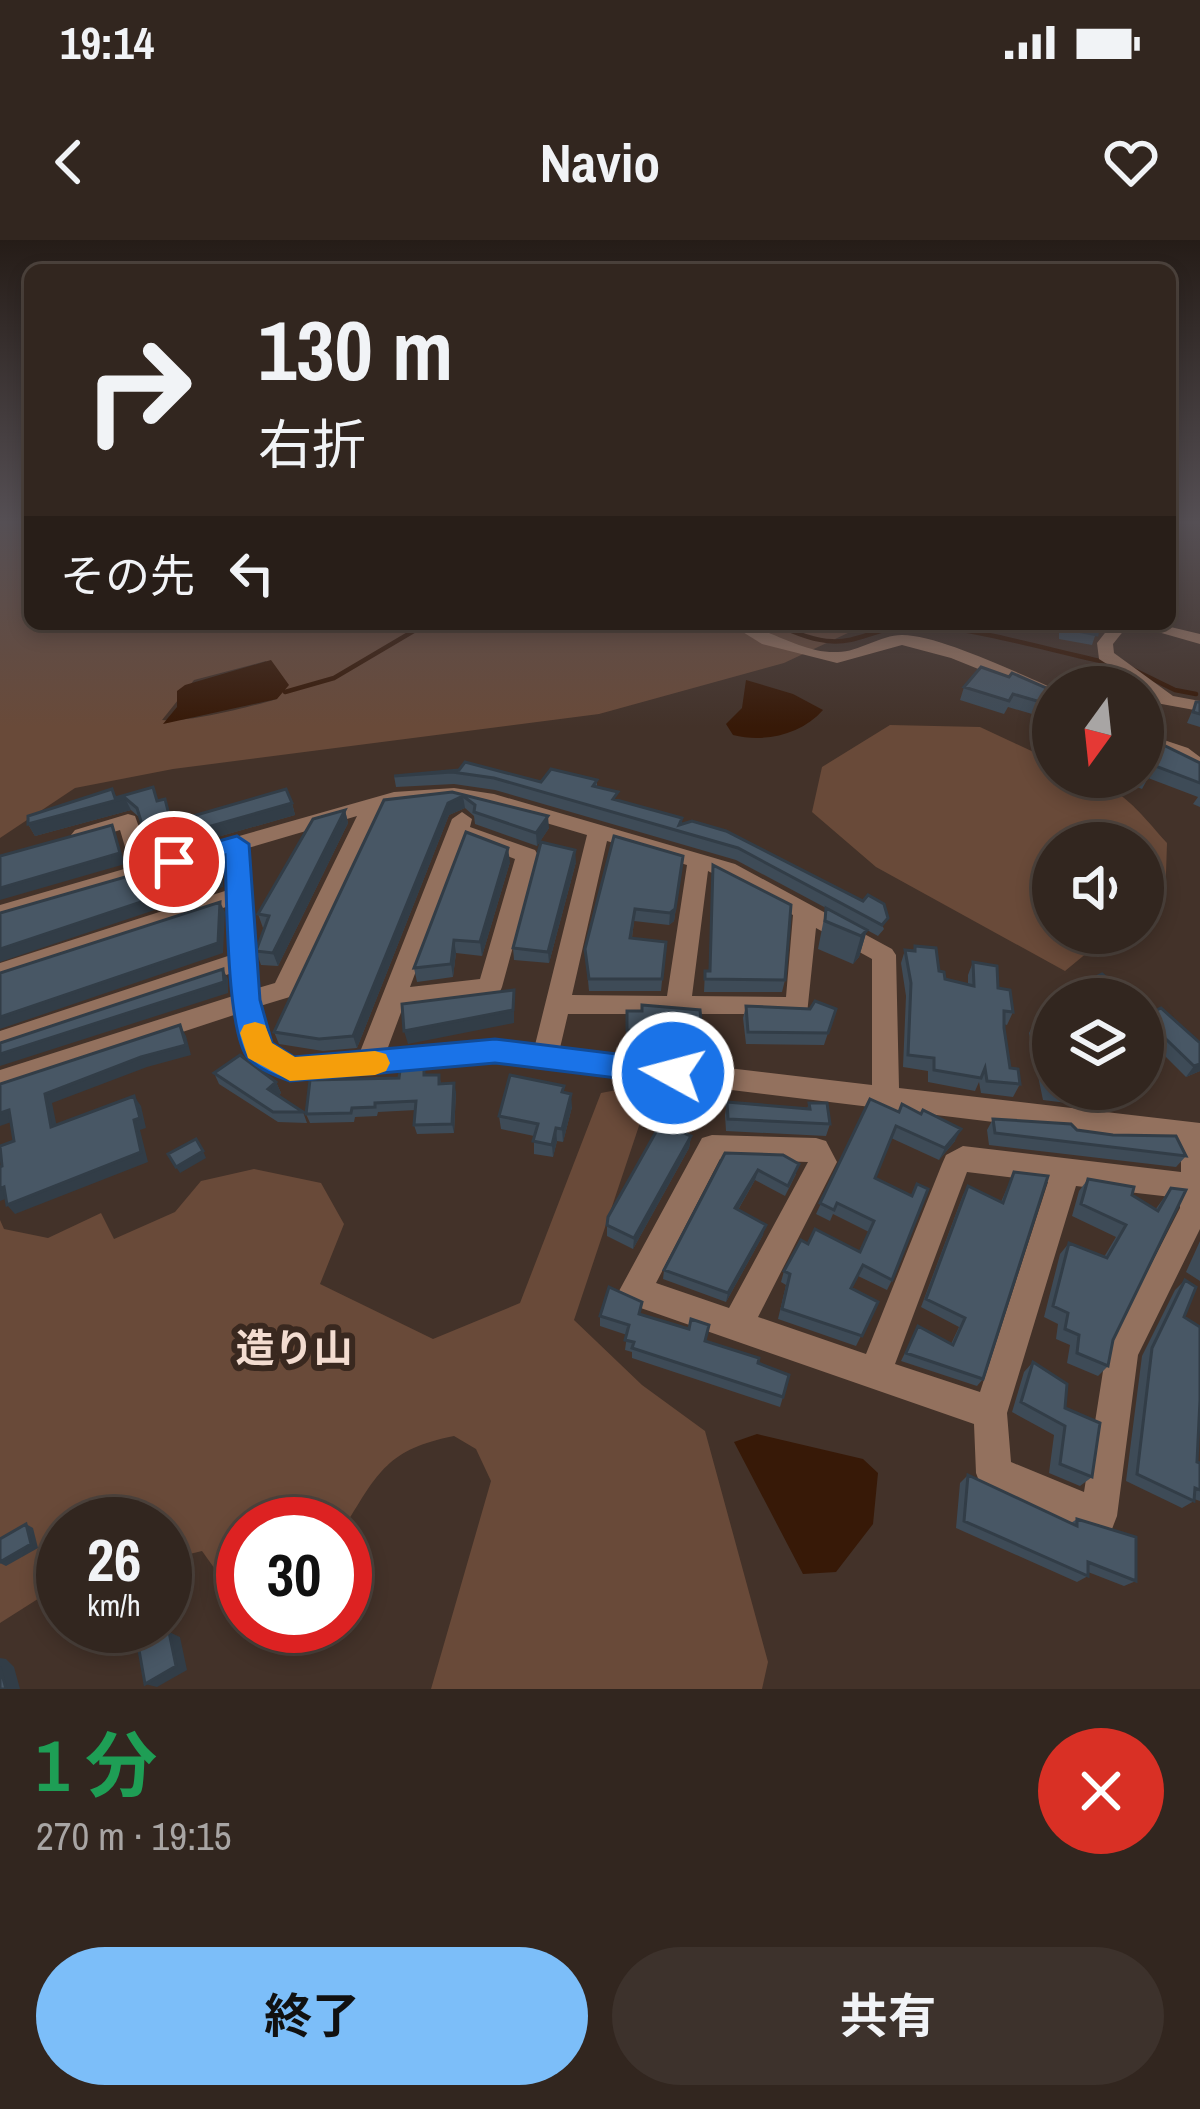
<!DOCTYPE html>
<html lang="ja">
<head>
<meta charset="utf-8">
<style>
	:root { --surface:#32261f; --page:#3d322c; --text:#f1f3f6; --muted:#a8a5a4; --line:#4d433d; --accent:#7cbef9 }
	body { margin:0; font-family:"Archivo Narrow","Noto Sans JP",sans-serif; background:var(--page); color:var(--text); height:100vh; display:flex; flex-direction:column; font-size:45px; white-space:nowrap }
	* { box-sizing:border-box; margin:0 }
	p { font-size:39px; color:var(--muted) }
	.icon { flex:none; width:66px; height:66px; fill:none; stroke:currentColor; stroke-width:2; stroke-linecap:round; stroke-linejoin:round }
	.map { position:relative; height:1449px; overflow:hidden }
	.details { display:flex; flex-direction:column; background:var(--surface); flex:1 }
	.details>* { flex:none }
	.hud { position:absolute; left:24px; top:24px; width:1152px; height:366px; border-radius:18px; box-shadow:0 6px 18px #0003,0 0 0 3px var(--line); background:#32261f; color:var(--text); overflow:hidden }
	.needle { width:78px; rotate:195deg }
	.fabs { position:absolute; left:1032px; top:426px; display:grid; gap:24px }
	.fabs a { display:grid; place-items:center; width:132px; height:132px; border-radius:50%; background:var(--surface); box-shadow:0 6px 18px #0003,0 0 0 3px var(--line); font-size:60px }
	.speed { position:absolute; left:36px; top:1257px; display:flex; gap:24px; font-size:60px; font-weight:700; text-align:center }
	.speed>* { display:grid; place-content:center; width:156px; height:156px; border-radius:50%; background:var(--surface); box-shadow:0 6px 18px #0003,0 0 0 3px var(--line); line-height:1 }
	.speed small { font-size:30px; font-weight:400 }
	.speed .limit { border:18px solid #d22; background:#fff; color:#111 }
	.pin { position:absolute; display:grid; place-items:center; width:102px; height:102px; color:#fff; margin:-51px; border:6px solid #fff; border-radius:50%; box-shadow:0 3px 12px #0007 }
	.me { position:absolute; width:132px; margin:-66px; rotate:277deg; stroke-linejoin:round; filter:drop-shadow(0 0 9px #0008) }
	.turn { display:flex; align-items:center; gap:42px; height:252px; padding:0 36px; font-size:54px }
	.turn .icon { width:156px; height:156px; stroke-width:2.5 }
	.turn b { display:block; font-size:84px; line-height:102px }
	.then { display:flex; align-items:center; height:114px; padding:0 36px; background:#0003; gap:24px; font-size:45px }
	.round { display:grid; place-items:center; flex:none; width:126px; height:126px; border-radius:63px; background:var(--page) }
	.overview { display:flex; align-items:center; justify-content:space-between; height:204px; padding:0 36px }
	h1 { font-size:72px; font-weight:700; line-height:90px; color:#1e9e55 }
	.button { display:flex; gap:24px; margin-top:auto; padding:24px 36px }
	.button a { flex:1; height:138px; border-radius:72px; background:var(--accent); color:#111; font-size:48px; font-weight:700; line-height:138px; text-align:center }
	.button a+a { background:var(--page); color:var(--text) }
	.status { display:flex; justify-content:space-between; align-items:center; height:84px; padding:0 60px; background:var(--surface); direction:ltr }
	.status svg { height:33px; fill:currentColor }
	header { display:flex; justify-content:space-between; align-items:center; height:156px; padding:0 36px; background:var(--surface); font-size:54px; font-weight:700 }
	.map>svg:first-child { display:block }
	.green { fill:#694a39; fill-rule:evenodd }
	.water { fill:#371907 }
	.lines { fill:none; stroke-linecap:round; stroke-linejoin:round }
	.stream { stroke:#371907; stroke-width:4.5 }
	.minor { fill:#93715e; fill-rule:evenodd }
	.wall { fill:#3e4b57 }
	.shaded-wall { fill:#323d47 }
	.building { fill:#485765; stroke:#323d47; stroke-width:3 }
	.route { fill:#1a73e8; stroke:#114b97; stroke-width:3 }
	.slow { fill:#f59e0b }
	.labels { text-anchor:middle; stroke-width:12; stroke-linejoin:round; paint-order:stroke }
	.near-neighbourhood-label { font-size:39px; font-weight:bold; fill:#f3dcd0; stroke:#39281f }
</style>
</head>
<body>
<div class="status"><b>19:14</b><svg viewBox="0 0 49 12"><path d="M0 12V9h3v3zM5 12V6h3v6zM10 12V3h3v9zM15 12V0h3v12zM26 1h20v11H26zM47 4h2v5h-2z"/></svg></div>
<header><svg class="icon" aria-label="back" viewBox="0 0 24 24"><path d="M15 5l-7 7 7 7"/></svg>Navio<svg class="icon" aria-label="heart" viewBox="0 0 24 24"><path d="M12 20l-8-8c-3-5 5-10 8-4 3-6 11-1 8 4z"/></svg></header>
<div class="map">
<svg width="1200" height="1449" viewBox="0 0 1200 1449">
	<rect width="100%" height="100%" fill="#433229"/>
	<!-- green -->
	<path class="green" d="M0 284H30V384H867L784 423 599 474 173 529 75 548 0 598ZM266 421 277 459C250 467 187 483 162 480L194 440Z
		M890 485 980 487 1053 521V537C1114 537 1129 560 1167 603L1165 664 1143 674V603H1053V693H1111L1065 731 876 627 812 572 822 527Z
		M627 848 649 856 574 1080 642 1145 705 1191 768 1422 762 1449H431L491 1241 476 1209 454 1196C388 1209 378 1232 345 1286L243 1284 240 1364 202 1311 165 1320V1284H63V1343L0 1383V980L4 989 48 998 101 973 114 999 175 972 201 941 254 929 321 943 344 984 320 1044 433 1099 520 1063 601 853Z"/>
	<!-- water -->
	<path class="water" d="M271 420 289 445 277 459 163 484 177 467V451L185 445Z
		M746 440 793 454 823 470C801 495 764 503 733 495L726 484 742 468Z
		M757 1194 863 1219 878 1233 873 1284 836 1332 803 1334 734 1202Z"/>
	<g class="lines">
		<!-- stream -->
		<path class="stream" d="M385 384 413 389 445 384
			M776 384C858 424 856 382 928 386 980 389 1056 412 1110 423
			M1128 427 1175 450 1196 454
			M285 452 334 438 417 389"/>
		<!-- minor -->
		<path class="minor" d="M730 384C766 384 800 414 838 412 859 412 880 395 902 395 939 395 1017 433 1053 448V459L951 418 902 405 837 423 762 404Z
			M1112 384H1129L1113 404 1114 413 1173 456 1200 461V471L1145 461 1143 456 1147 453 1143 447 1099 419 1097 403Z
			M1130 384H1158L1200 394V404Z
			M1143 493 1188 508 1200 517V533L1174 516 1143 505Z
			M454 548 494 554 735 624 892 709 896 715 899 848 1200 883V989L1138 1115 1117 1276 1112 1289 1099 1294 981 1246 976 1233 974 1184 635 1066 624 1062 619 1051 702 898 712 895 816 898 826 901 837 922 758 1077 866 1114 942 924 946 915 963 906 1181 932V905L495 821 290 840 250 817 237 774 0 852V830L233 756 232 733 0 811V791L231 715 229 666 0 741V723L228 650 227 614 0 681V665L131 627 120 590 82 602 75 600 71 595 75 590 128 574 135 576 151 621 394 552ZM454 560 485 565 587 595 535 805 495 801 387 810 403 767 490 756 499 754 502 747 538 615 535 610 470 587 472 579 462 572 452 579 360 812 294 818 270 804 260 766 293 756 381 569ZM357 576 275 743 258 748 248 608ZM465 600 515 619 480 739 410 747ZM607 601 687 625 667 756 572 755ZM708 631 793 675 786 757 692 756ZM816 688 872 719V845L560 808 568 774H807ZM720 919 808 922 729 1068 656 1043ZM967 932 1048 942 980 1152 895 1124ZM1076 946 1180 958V968L1106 1112 1084 1252 1011 1222 1007 1173Z"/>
	</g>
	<!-- wall -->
	<path class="wall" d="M1013 384H1099L1092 405 1059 399V392Z
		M964 447 1053 451V487L1037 482 1039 476 1008 467 1004 474 960 460Z
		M1196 462H1200V487L1187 483Z
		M1143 495 1200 523V567L1193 564 1198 557 1148 538 1142 549 1113 537H1143Z
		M459 530 541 542 597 540V547L617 560 682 578V584L863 661 868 655 884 689 878 696 867 690 859 717 853 724 818 709 826 668 736 620 495 550 454 544 396 547 394 536Z
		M112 549 116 557 158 561 165 559 173 582 292 563 295 575 154 615 140 578 131 570 35 596 28 584Z
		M452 552 549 588 537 606 475 584 474 576 465 568 449 575 357 808 323 811 279 804 274 792Z
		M345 570 348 583 278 726 261 725 256 711 265 688H263L258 674Z
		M510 622 482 716 456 713 453 737 417 742 414 728Z
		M576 622 549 723 514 720 513 708Z
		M713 625 785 740 782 752H704L705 731H709Z
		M682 628 674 681 669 685 634 681 632 698 666 702 661 751H589L585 709Z
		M915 706 945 739 968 744V735L973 722 998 748 1013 772 1007 785 1004 784 1010 828 1020 844 1013 857 981 853 979 842 975 851 928 842V831L903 827 906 756 901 723 905 710 913 711Z
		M1068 751 1132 759H1063Z
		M746 766 836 769 824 805 746 804 743 778Z
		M1143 768 1200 803V831L1186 837 1143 794Z
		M627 771H642L702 791 700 805 626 804Z
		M1036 780 1053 782V849H1076L1067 863 1043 860 1029 793Z
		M214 833 276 842 281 853 278 856 303 872 307 883 278 882 219 844Z
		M439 835 441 844 456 852 454 893 417 894 414 885 416 870 378 872 377 876 355 877 354 882 310 883 306 874 399 838Z
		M1088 849 1117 862 1112 868 1086 865 1084 855Z
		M564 853 572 867 563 902 557 901 553 917 534 914V896L501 889 499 876Z
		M870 859 955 901 939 920 891 898 875 938 892 1040 887 1050 858 1036 851 1048 878 1062 856 1106 778 1079 786 1045 781 1042 784 1031 808 1004 860 1012 869 992 833 974 830 981 816 974Z
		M727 862 807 869 809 863 830 884 826 896 726 891 725 875Z
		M993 879 1077 890 1186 916 1176 927 989 905 987 890Z
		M691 896 689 908 633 1009 607 996V985Z
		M725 913 796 934 785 956 755 940 738 970 763 995 726 1062 663 1039 664 1030Z
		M1014 932 983 1139 977 1146 901 1121 918 1086 951 1104 959 1087 921 1067 963 955 968 946 1001 962Z
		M1088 939 1132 955 1155 970 1171 948 1113 1100 1108 1126 1098 1136 1067 1123 1070 1105 1056 1099 1058 1084 1044 1077 1060 1014 1069 1003 1104 1017 1116 997 1072 976 1079 951Z
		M1200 1001V1041L1186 1032Z
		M1185 1040 1184 1077 1197 1222 1200 1223V1261L1194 1259V1261L1182 1268 1126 1241 1142 1116 1175 1050Z
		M641 1075 758 1123 783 1157 780 1167 632 1118V1112L625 1110 627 1095 600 1086V1076Z
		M1033 1122 1065 1168 1092 1237 1080 1246 1049 1233 1054 1195 1012 1172 1024 1132Z
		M968 1235 1071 1283 1077 1279 1136 1341 1124 1346 1088 1332V1336L1077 1342 956 1288 960 1243Z"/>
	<!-- shaded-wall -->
	<path class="shaded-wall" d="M112 549 118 560 125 558 131 570 35 596 28 584Z
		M463 556 465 568 449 575 357 808 353 796 448 563Z
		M292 563 295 575 154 615 148 604Z
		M345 570 348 583 278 726 273 713Z
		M548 576 549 588 537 606 536 593Z
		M112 585 125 624 0 660V648Z
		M508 608 510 622 482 716 480 702Z
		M219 610 223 620V647L0 722V709Z
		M575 610 576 622 549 723 548 712Z
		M682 628 674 681 669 685 670 673Z
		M220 662 225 672 223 713 0 789V777Z
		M867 690 859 717 853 724 861 696Z
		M454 700 456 713 453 737 451 724Z
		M223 729 228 739V753L0 826V814Z
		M514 750V783L408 804 404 791Z
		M180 785 186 796 191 815 147 827 52 863 59 897 51 887 45 854Z
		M1200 824V831L1186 837 1194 826Z
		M276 842 281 853 273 860 268 849Z
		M454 843 456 852 454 893 452 884Z
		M571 854 572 867 563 902 562 889Z
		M134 856 141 866 146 888 140 890 148 922 15 974 7 965 134 880Z
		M9 870 17 880 0 886V873Z
		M700 878V885L685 889 686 882Z
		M556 888 557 901 553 917 552 905Z
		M961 889 955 901 939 920 945 908Z
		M691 896 689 908 633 1009 634 998Z
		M203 911 206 918 180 933 176 927Z
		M758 930 755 940 733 978 735 968Z
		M4 947 13 956 0 961V949Z
		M766 985 763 995 726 1062 728 1053Z
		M26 1284 33 1288 38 1308 6 1326 0 1323Z
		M169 1392 180 1397 187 1430 157 1447 145 1444Z
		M0 1418 6 1419 14 1427 20 1449H6L0 1427Z"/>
	<!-- building -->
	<path class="building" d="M1063 384H1099L1097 395 1063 388Z
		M981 427 1009 437 1012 433 1053 451V472L1042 469 1044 463 1013 454 1009 461 964 447Z
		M1196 462H1200V474L1193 472Z
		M1143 495 1200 523V543L1145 522 1148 537 1143 535Z
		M465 522 541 542 551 529 597 540 593 546 618 552 613 559 682 578 679 585 692 581 726 591 863 661 868 655 884 664 888 678 882 685 738 608 494 538 452 532 394 536 459 530Z
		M153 547 157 561 165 559 170 579 162 585 286 549 292 563 148 604 137 568 125 558 28 584V576L112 549 115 558Z
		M452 552 548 576 536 593 474 572 475 565 463 556 448 563 353 796 319 799 274 792 384 560Z
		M345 570 273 713 256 711 269 676 258 674 313 579Z
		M112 585 120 613 0 648V616Z
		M466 592 508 608 480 702 454 700 451 724 414 728Z
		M614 596 683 616 675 669 670 673 635 669 630 698 666 702 662 739H589L585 709Z
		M541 602 575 610 548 712 513 708Z
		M219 610V636L0 709V673Z
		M713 625 791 665 785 740 705 739V731H710Z
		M220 662 218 703 0 777V733Z
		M826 668 867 690 861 696 825 681Z
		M915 706 936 708 939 731 944 732 945 739 974 746 973 722 997 726 998 748 1010 750 1013 772 1004 771V788L1010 828 1018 829 1020 844 987 841 985 828 981 838 934 830V818L908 815 911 743 905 710 915 711Z
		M223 729 224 742 0 814V803Z
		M1102 734 1132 759H1077L1068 751Z
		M514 750 513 770 404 791 402 764Z
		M815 761 836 769 828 793 748 792 746 766 810 769Z
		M642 765 700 770 702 791 627 790V771H642Z
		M1143 768 1150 773 1161 768 1200 803V824L1194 826 1146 780 1143 782Z
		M1036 780 1053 782 1051 803H1053V847H1051Z
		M180 785 186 805 141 817 45 854 51 887 134 856 140 878 134 880 141 912 7 965 4 947 0 949V927L2 926 0 906 14 901 9 870 0 873V844Z
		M240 815 276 842 268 849 303 872H273L214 833Z
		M424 828V835H439V844L454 843 452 884 414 885 416 861 375 863V867L352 868 351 873 306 874 310 840 399 838 400 830Z
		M510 835 564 846 562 852 571 854 562 889 556 888 552 905 533 901 538 884 499 876Z
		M1088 849 1115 851 1117 862 1090 859Z
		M870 859 899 872 902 864 921 874 923 870 961 889 945 908 896 886 875 938 912 956 917 944 928 949 892 1040 863 1025 851 1048 878 1062 862 1096 782 1069 790 1034 784 1031 801 1000 808 1004 815 989 860 1012 874 981 837 963 834 970 820 963Z
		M727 862 810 869 809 863H827L830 884 728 879Z
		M693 863 700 878 686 882 680 866Z
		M993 879 1071 884 1077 890 1113 895 1176 896 1186 916 995 893Z
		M661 883 691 896 634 998 607 985 608 977Z
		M196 899 203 911 176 927 168 914Z
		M725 913 783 915 799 924 788 946 758 930 735 968 766 985 728 1053 664 1030Z
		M1014 932 1048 936 983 1139 906 1113 918 1086 953 1105 965 1078 926 1059 968 946 1003 963Z
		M1088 939 1134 947 1132 955 1158 971 1171 948 1186 950 1113 1100 1108 1126 1077 1113 1079 1095 1065 1089 1068 1073 1053 1066 1069 1003 1107 1018 1126 985 1081 964Z
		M1185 1040 1196 1047 1184 1077 1200 1087V1160L1197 1222 1200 1223V1250L1195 1248 1194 1261 1137 1234 1152 1108Z
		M609 1047 642 1062 639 1074 689 1089 691 1079 709 1085 705 1101 759 1118 758 1123 789 1135 783 1157 632 1108 634 1102 625 1100 629 1085 600 1076Z
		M1033 1122 1067 1144 1065 1168 1100 1183 1092 1237 1060 1224 1065 1186 1021 1162Z
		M968 1235 1077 1286V1279L1136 1297V1341L1088 1322V1336L964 1281Z
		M26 1284 31 1304 0 1322V1299Z
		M169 1392 176 1426 145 1444 139 1410Z
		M0 1427 6 1449H0Z"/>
	<!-- sky -->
	<linearGradient id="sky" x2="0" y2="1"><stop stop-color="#251c17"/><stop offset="0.58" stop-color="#554f54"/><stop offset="1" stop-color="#554f54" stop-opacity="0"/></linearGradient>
	<rect width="1200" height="487" fill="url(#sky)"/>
	<!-- route -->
	<path class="route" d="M237 596 249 604 260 760 272 803 294 817 495 799 673 821 684 824 688 833 684 841 673 845 495 823 290 841C278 837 259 829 249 819 226 796 227 653 225 615L174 630 162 622 165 616Z"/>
	<!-- slow -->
	<path class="slow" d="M255 782 265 785 272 803 295 817 375 811 386 814 390 823 386 831 375 835 290 841 248 818 240 793 244 785Z"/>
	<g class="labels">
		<!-- near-neighbourhood labels -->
		<g class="near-neighbourhood-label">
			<text x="294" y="1122">造り山</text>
		</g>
	</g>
</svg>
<div class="fabs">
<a><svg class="needle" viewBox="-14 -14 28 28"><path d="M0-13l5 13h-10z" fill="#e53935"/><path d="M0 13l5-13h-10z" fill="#a8a5a4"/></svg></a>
<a><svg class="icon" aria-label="sound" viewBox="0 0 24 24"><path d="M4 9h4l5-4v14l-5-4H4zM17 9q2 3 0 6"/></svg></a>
<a><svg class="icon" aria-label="layers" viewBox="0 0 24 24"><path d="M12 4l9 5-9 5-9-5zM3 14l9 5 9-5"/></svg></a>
</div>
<div class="speed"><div>26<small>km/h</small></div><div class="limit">30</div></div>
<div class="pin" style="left:174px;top:622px;background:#d93025"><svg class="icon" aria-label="arrive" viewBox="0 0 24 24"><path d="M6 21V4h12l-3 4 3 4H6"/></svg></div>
<svg class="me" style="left:673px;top:833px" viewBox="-20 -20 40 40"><circle r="17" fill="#1a73e8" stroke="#fff" stroke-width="3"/><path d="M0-11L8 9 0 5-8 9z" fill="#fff"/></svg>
<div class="hud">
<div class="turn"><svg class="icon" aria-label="right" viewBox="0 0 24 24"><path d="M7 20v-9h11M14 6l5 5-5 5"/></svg><div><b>130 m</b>右折</div></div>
<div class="then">その先<svg class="icon" aria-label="left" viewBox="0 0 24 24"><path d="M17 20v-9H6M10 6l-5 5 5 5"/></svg></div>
</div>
</div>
<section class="details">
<div class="overview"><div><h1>1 分</h1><p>270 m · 19:15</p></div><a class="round" style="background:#d93025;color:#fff"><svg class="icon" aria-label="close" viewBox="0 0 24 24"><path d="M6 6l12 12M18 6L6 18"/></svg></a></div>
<div class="button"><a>終了</a><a>共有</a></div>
</section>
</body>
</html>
